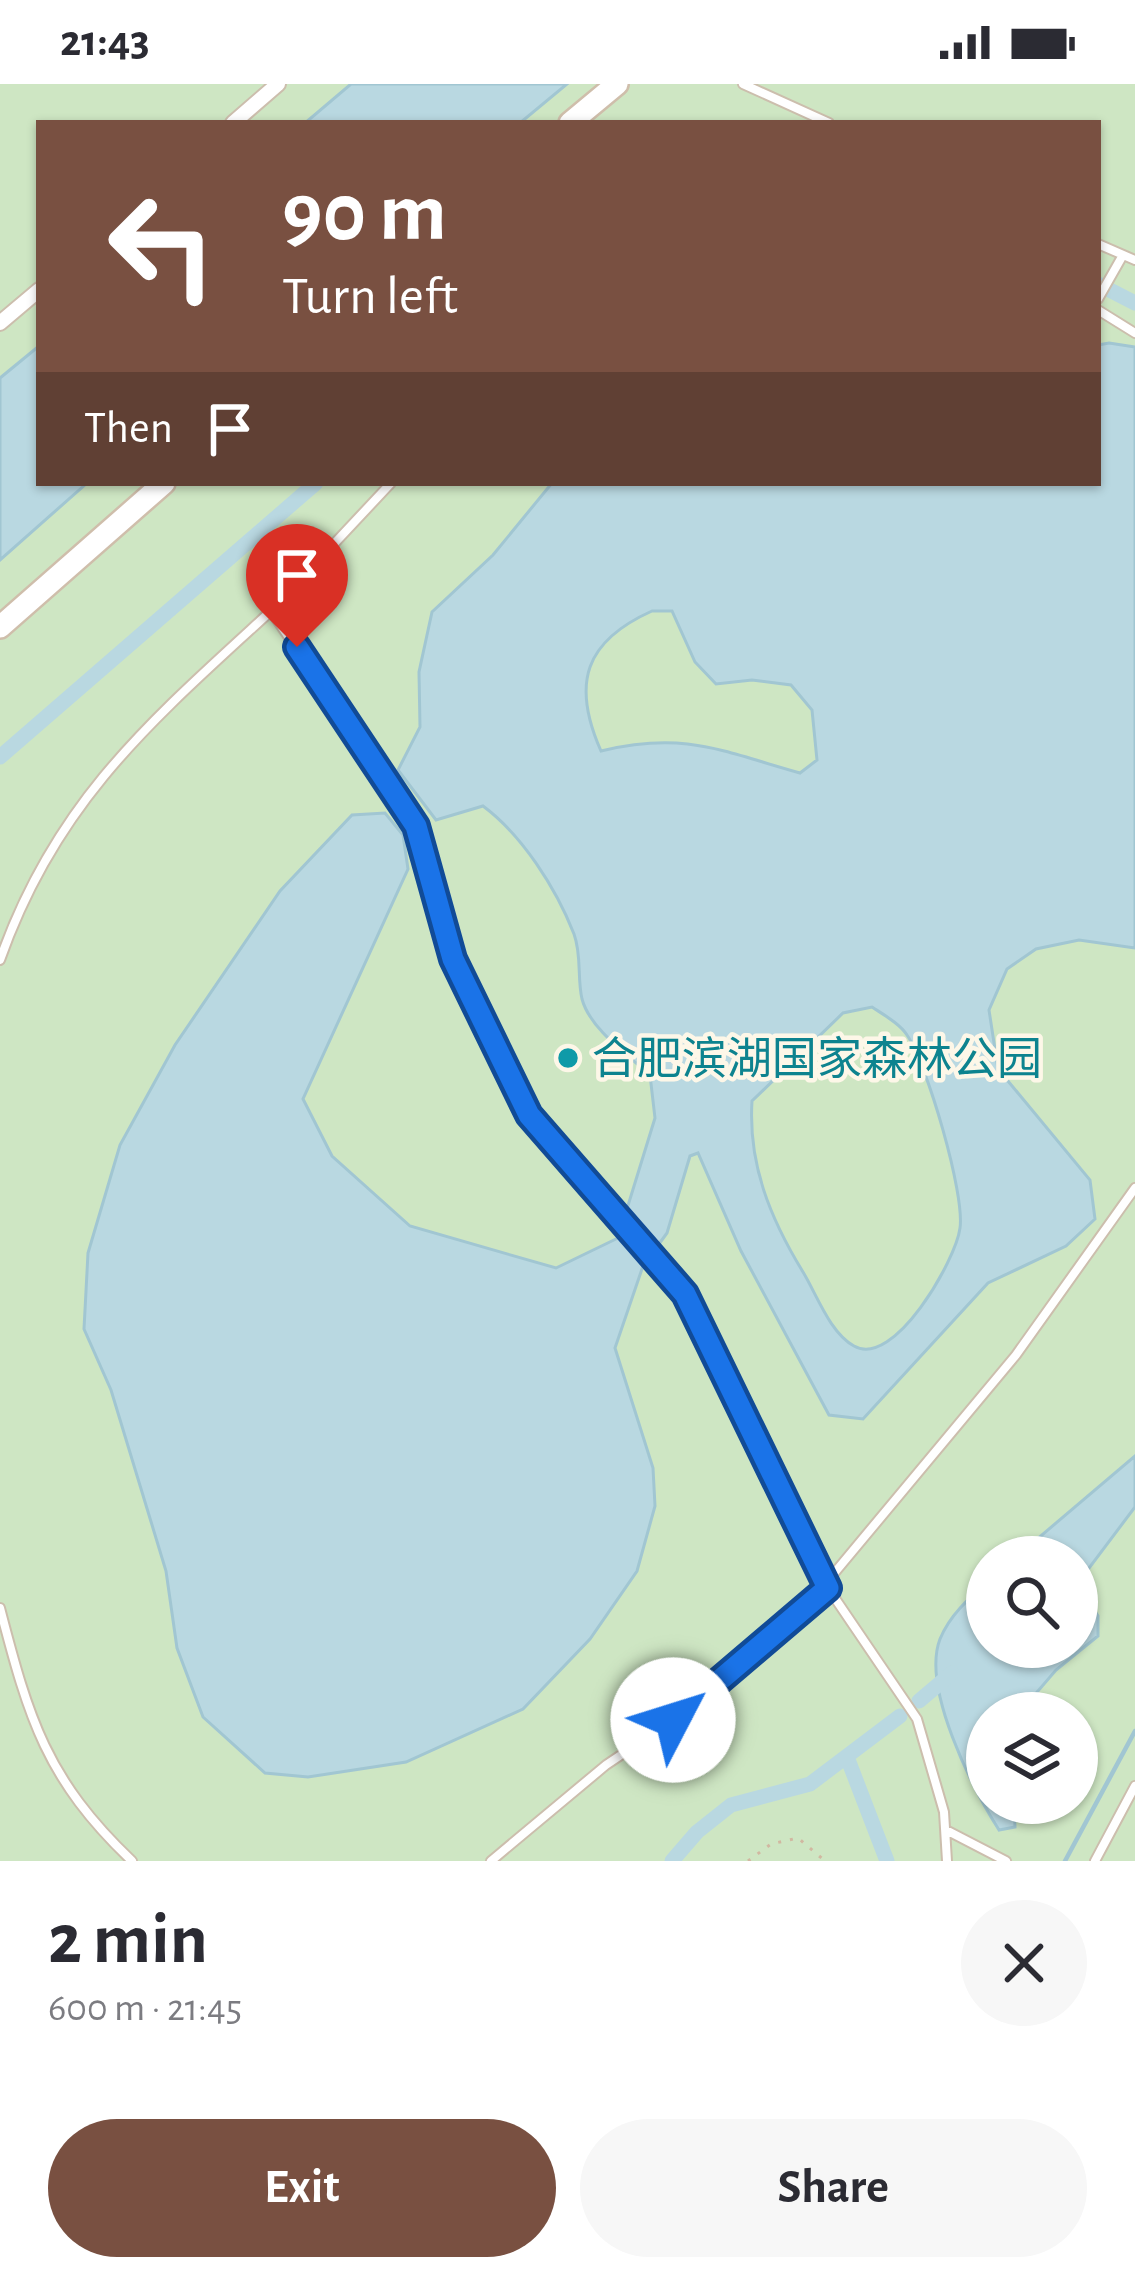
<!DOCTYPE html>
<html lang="en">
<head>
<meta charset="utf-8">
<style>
	:root { --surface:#fff; --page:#f7f7f7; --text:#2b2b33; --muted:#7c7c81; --accent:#795041 }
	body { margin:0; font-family:"Alegreya Sans","Noto Sans SC",sans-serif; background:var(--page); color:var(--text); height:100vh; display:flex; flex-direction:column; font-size:45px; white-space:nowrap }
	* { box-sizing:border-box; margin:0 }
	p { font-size:39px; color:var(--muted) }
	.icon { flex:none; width:66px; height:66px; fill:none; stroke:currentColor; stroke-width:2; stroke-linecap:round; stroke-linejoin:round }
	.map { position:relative; height:1777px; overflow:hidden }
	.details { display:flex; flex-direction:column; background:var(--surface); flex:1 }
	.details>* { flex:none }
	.hud { position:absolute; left:36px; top:36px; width:1065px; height:366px; border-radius:0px; box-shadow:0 3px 9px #0004; background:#795041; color:#fff; overflow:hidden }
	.controls { position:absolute; left:966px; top:1452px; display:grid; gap:24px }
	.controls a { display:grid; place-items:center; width:132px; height:132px; border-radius:50%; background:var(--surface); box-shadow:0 3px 9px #0004; font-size:60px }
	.pin { position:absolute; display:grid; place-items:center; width:102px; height:102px; color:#fff; margin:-123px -51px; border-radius:50% 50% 50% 0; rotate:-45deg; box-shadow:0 0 12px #0007 }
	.pin .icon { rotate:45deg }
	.me { position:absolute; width:132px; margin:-66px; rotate:50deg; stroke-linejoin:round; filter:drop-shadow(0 0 9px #0008) }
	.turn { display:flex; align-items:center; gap:42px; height:252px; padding:0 48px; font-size:54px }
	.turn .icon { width:156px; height:156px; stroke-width:2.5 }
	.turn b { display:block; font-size:84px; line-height:102px }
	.then { display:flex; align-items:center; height:114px; padding:0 48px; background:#0003; gap:24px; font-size:45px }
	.round { display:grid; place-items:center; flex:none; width:126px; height:126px; border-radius:63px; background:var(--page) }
	.head { display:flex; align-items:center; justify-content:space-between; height:204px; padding:0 48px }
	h1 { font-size:72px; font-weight:700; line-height:90px }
	.primary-button { display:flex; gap:24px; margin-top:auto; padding:24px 48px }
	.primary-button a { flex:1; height:138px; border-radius:72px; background:var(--accent); color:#fff; font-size:48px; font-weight:700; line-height:138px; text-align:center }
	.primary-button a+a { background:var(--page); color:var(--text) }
	.status { display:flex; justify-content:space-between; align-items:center; height:84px; padding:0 60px; background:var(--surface); direction:ltr }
	.status svg { height:33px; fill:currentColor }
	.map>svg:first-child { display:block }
	.green { fill:#cee6c3; fill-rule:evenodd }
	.water { fill:#b9d8e1; stroke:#a1c6d2; stroke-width:3; fill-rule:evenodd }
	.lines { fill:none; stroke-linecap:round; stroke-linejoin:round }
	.stream { stroke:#a1c6d2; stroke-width:4.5 }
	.canal { stroke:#b9d8e1; stroke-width:15 }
	.lane-casing { stroke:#ccbead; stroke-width:12 }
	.street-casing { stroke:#ccbead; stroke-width:18 }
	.secondary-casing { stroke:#cfbeab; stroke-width:26 }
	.path { stroke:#d1b8a1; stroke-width:3; stroke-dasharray:3 9; stroke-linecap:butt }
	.lane { stroke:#fff; stroke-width:8 }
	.street { stroke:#fff; stroke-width:14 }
	.secondary { stroke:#fff; stroke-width:21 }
	.route-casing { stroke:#114b97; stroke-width:30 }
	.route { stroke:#1a73e8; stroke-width:21 }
	.culture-dot { fill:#0f9aa8; stroke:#fdf7e8; stroke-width:4.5 }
	.labels { text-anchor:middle; stroke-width:9; stroke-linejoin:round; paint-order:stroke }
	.culture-label { font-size:45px; fill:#0d838f; stroke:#fdf7e8; text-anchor:start }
</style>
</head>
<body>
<div class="status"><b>21:43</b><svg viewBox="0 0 49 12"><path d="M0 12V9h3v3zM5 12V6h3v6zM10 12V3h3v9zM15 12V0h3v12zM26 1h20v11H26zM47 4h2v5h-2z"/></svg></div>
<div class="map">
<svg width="1135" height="1777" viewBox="0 0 1135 1777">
	<rect width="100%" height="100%" fill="#faf3e3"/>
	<!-- green -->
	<path class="green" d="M0 0H351L305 39H39V262L0 294Z
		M567 0H1135V1777H0V476L87 399H1098V39H520ZM987 1473H1077V1563H987ZM987 1629H1077V1719H987Z"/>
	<!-- water -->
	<path class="water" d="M351 0H567L520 39H305Z
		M1109 259 1135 263V864L1079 856 1036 865 1007 885 989 926 998 985 1090 1096 1095 1135 1066 1162 988 1199 863 1335 829 1331 741 1167 698 1069 690 1072 667 1149 643 1182 615 1264 653 1384 655 1422 637 1487 590 1555 523 1625 406 1678 308 1693 265 1689 203 1633 177 1564 166 1487 111 1306 84 1245 88 1169 120 1061 175 961 280 807 352 731 385 729 403 751 408 785 303 1015 332 1072 410 1142 556 1184 618 1154 655 1034 650 991C628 971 590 945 582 915 577 894 582 872 574 850 556 804 522 751 483 722L436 736 398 686 420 643 419 588 432 528 493 471 552 399H1098V261ZM652 527H672L695 578 716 600 752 596 791 601 812 626 817 676 800 689C721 667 685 647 601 667 571 599 585 557 652 527ZM872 923C884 931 900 940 907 951 927 980 965 1110 960 1144 956 1176 894 1285 854 1262 830 1249 817 1211 803 1188 770 1134 748 1080 752 1017L843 929Z
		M39 262V399H87L0 476V294Z
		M1135 1372V1423L1077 1500 1098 1532V1552L1056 1586 1019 1629H987V1719H1014L1015 1743 999 1746C973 1705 921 1604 940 1555 950 1531 968 1515 987 1499V1563H1077V1473H1016Z"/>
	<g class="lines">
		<!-- stream -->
		<path class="stream" d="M1065 1777 1135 1647"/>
		<!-- canal -->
		<path class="canal" d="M1098 200 1135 219
			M0 673 316 399
			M919 1617 952 1589
			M847 1673 887 1777
			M672 1777 697 1748 731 1721 810 1700 900 1632"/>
		<defs>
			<path id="lane" d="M743 0 829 39
				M1098 160 1135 176
				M1098 215 1123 171
				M1098 226 1135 249
				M271 527 391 399
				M0 876C56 717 151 637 271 527L416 742 453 875 529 1031 685 1210 828 1504 917 1635 944 1728 947 1777
				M826 1499 1016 1271 1135 1104
				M0 1524C29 1635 46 1695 132 1777
				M946 1746 1006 1777
				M491 1777 606 1681 673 1636 828 1504
				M1095 1777 1135 1702"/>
			<path id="street" d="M233 39 278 0
				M0 239 39 206"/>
			<path id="secondary" d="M570 39 617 0
				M0 543 164 399"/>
		</defs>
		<!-- lane casing -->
		<use href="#lane" class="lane-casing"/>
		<!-- street casing -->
		<use href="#street" class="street-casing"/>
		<!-- secondary casing -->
		<use href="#secondary" class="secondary-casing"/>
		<!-- path -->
		<path class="path" d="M748 1777 771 1760 798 1754 825 1777"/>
		<!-- lane -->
		<use href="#lane" class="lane"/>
		<!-- street -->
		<use href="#street" class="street"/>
		<!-- secondary -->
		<use href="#secondary" class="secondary"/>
	</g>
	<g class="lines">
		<defs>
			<path id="route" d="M297 563 416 742 453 875 529 1031 685 1210 828 1504 673 1636"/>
		</defs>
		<!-- route casing -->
		<use href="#route" class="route-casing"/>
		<!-- route -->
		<use href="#route" class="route"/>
	</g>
	<!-- markers -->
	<circle class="culture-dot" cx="568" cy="974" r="12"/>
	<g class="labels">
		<!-- culture labels -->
		<g class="culture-label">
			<text x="592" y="990">合肥滨湖国家森林公园</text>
		</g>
	</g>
</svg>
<div class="controls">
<a><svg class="icon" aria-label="search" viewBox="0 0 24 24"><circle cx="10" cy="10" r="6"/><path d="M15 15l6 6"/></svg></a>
<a><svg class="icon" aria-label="layers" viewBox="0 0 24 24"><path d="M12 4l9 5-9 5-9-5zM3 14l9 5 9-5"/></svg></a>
</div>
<div class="pin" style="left:297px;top:563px;background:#d93025"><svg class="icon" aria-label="arrive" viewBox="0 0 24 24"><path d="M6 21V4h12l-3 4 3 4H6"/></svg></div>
<svg class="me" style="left:673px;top:1636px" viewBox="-20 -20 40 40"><circle r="19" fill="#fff"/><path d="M0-13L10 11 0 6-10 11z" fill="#1a73e8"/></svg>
<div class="hud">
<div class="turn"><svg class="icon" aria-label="left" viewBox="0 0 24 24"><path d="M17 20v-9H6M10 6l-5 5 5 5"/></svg><div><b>90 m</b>Turn left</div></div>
<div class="then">Then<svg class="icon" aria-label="arrive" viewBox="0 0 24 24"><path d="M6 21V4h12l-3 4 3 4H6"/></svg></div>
</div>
</div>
<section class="details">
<div class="head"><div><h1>2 min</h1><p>600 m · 21:45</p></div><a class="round"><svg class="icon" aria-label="close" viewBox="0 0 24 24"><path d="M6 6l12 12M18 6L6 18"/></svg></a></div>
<div class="primary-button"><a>Exit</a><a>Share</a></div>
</section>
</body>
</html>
